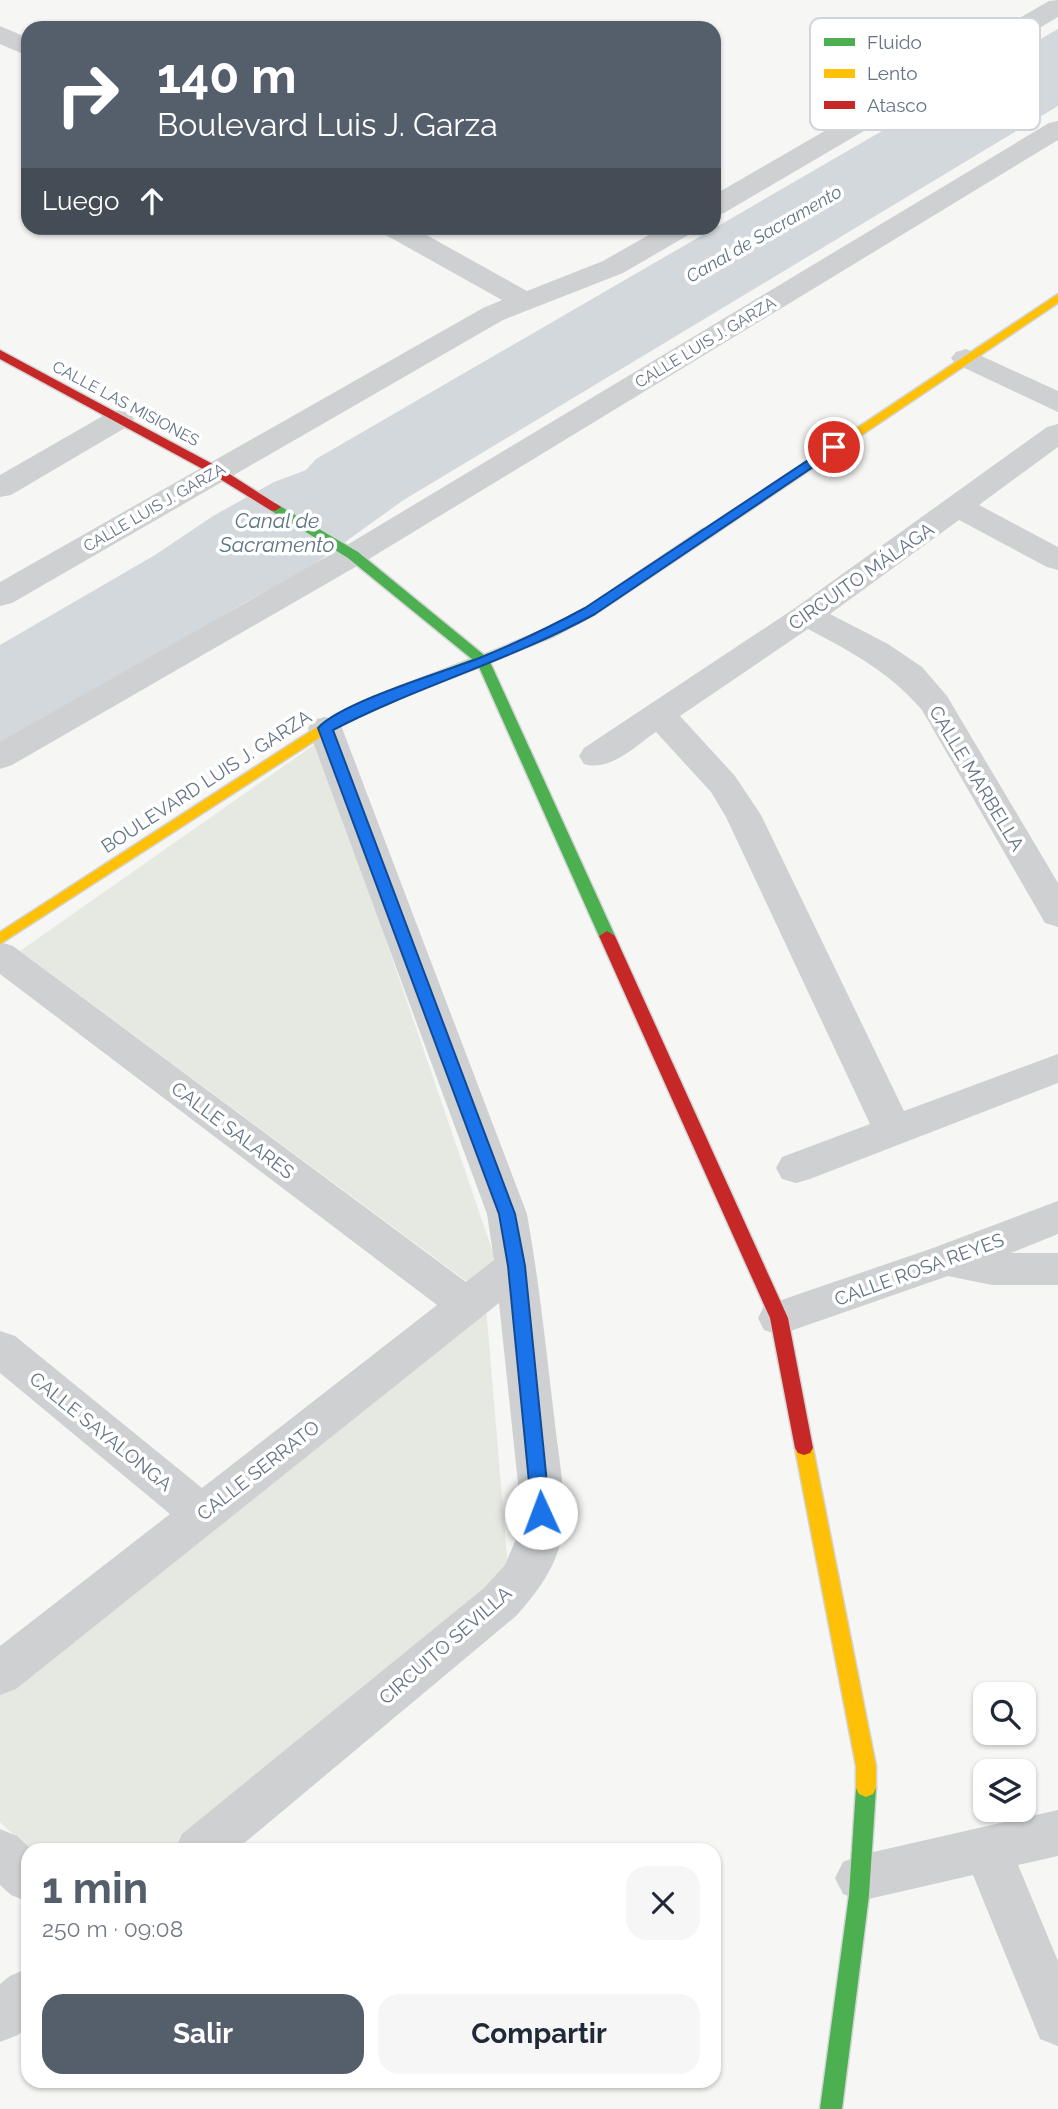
<!DOCTYPE html>
<html lang="es">
<head>
<meta charset="utf-8">
<style>
	:root { --surface:#fff; --page:#f6f6f7; --text:#1f2937; --muted:#747a83; --accent:#555f6c }
	body { margin:0; font-family:Raleway,sans-serif; background:var(--page); color:var(--text); height:100vh; display:flex; flex-direction:column; font-size:26px; white-space:nowrap }
	* { box-sizing:border-box; margin:0 }
	p { font-size:23px; color:var(--muted) }
	.icon { flex:none; width:38px; height:38px; fill:none; stroke:currentColor; stroke-width:2; stroke-linecap:round; stroke-linejoin:round }
	.map { position:relative; flex:1; overflow:hidden }
	.side { position:absolute; left:21px; top:1843px; width:700px; height:245px; display:flex; flex-direction:column; background:var(--surface); border-radius:21px; box-shadow:0 2px 5px #0004 }
	.side>* { flex:none }
	.banner { position:absolute; left:21px; top:21px; width:700px; height:214px; border-radius:21px; box-shadow:0 2px 5px #0004; background:#555f6c; color:#fff; overflow:hidden }
	.controls { position:absolute; left:973px; top:1682px; display:grid; gap:14px }
	.controls a { display:grid; place-items:center; width:63px; height:63px; border-radius:14px; background:var(--surface); box-shadow:0 2px 5px #0004; font-size:35px }
	.pin { position:absolute; display:grid; place-items:center; width:60px; height:60px; color:#fff; margin:-30px; border:4px solid #fff; border-radius:50%; box-shadow:0 2px 7px #0007 }
	.me { position:absolute; width:77px; margin:-38px; rotate:358deg; stroke-linejoin:round; filter:drop-shadow(0 0 5px #0008) }
	.turn { display:flex; align-items:center; gap:24px; height:147px; padding:0 21px; font-size:32px }
	.turn .icon { width:91px; height:91px; stroke-width:2.5 }
	.turn b { display:block; font-size:49px; line-height:60px }
	.then { display:flex; align-items:center; height:66px; padding:0 21px; background:#0003; gap:14px; font-size:26px }
	.round { display:grid; place-items:center; flex:none; width:74px; height:74px; border-radius:21px; background:var(--page) }
	.summary { display:flex; align-items:center; justify-content:space-between; height:119px; padding:0 21px }
	h1 { font-size:42px; font-weight:700; line-height:52px; color:var(--accent) }
	.button { display:flex; gap:14px; margin-top:auto; padding:14px 21px }
	.button a { flex:1; height:80px; border-radius:21px; background:var(--accent); color:#fff; font-size:28px; font-weight:700; line-height:80px; text-align:center }
	.button a+a { background:var(--page); color:var(--text) }
	.map>svg:first-child { display:block }
	.green { fill:#e5e9e2 }
	.water { fill:#d2d8dc }
	.lines { fill:none; stroke-linecap:round; stroke-linejoin:round }
	.fast-casing { stroke:#d2d4d5; stroke-width:3 }
	.slow-casing { stroke:#d2d4d5; stroke-width:3 }
	.jam-casing { stroke:#d2d4d5; stroke-width:3 }
	.street { fill:#cfd0d1; fill-rule:evenodd }
	.fast { fill:#4caf50; fill-rule:evenodd }
	.slow { fill:#ffc107; fill-rule:evenodd }
	.jam { fill:#c62828; fill-rule:evenodd }
	.route { fill:#1a73e8; stroke:#114b97; stroke-width:2 }
	.labels { text-anchor:middle; stroke-width:7; stroke-linejoin:round; paint-order:stroke }
	.far-street-label { font-size:16px; fill:#647387; stroke:#fff }
	.far-water-label { font-size:18px; font-style:italic; fill:#5f7583; stroke:#fff }
	.street-label { font-size:19px; fill:#647387; stroke:#fff }
	.water-label { font-size:21px; font-style:italic; fill:#5f7583; stroke:#fff }
	.key { fill:#fff; stroke:#d0d5db; stroke-width:2 }
	.key-label { font-size:19px; fill:#647387 }
</style>
</head>
<body>
<div class="map">
<svg width="1058" height="2109" viewBox="0 0 1058 2109">
	<rect width="100%" height="100%" fill="#f6f6f4"/>
	<!-- green -->
	<path class="green" d="M318 742 496 1261 469 1283 20 951Z
		M486 1307 508 1568 172 1850H30L0 1822V1692Z"/>
	<!-- water -->
	<path class="water" d="M1058 29V106L402 501 305 571 246 602 0 748V645L155 555 213 516 274 482 306 470 316 459Z"/>
	<g class="lines">
		<defs>
			<path id="fast" d="M275 503 358 552 484 655 544 630 586 608 703 529H713V535L595 614 554 636 490 662 615 936 612 940H602L599 936 479 667 404 696 356 718H346L344 715 346 712 394 689 472 659 348 558 270 510V504Z
				M866 1779 873 1782 876 1788 869 1895 842 2109H820L849 1895 856 1788 859 1782Z"/>
			<path id="slow" d="M1058 294V303L713 535H703L701 532Z
				M351 710 358 715 356 718 330 731 0 944V932L320 725Z
				M804 1441 810 1443 813 1448 876 1766V1788L873 1794 866 1797 859 1794 856 1788V1766L795 1448 798 1443Z"/>
			<path id="jam" d="M0 350 220 468 281 507 275 511 270 510 212 474 0 359Z
				M607 931 615 936 788 1318 813 1448 810 1453 804 1455 798 1453 795 1448 770 1318 599 936Z"/>
		</defs>
		<!-- fast casing -->
		<use href="#fast" class="fast-casing"/>
		<!-- slow casing -->
		<use href="#slow" class="slow-casing"/>
		<!-- jam casing -->
		<use href="#jam" class="jam-casing"/>
		<!-- street -->
		<path class="street" d="M1058 0V17L724 213 714 215V195L1049 1Z
			M0 26 28 38V56L0 44Z
			M1058 121V140L364 562 12 765 0 769V742L342 548 1049 123Z
			M380 228H414L527 291 603 261 661 228H694L690 234 623 273 503 320 12 603 0 606V582L483 308 502 300 384 234Z
			M966 349 1058 391V412L956 364 951 358 956 352Z
			M119 410 130 413 134 419 130 425 11 495 0 497V475L108 413Z
			M1058 424V447L979 505 1058 547V570L1047 567 959 520 830 614 888 644 922 667 947 696 1058 883V927L1045 923 922 710C888 671 853 653 808 629L680 716 735 776 761 815 904 1111 1058 1054V1083L810 1179 796 1183 782 1179 776 1168 782 1157 870 1124 726 817 711 792 656 732C635 746 611 772 584 764L579 756 584 748 795 608 1047 427Z
			M325 717 337 720 342 728 527 1214C539 1281 546 1348 554 1416 558 1454 567 1495 562 1533 558 1565 537 1593 516 1616L236 1850H175L182 1834 484 1588 505 1565 518 1534 519 1493 499 1303 16 1689 0 1695V1646L170 1514 0 1373V1331L15 1336 202 1488 437 1305 0 974V942L13 946 466 1282 494 1260 487 1214 308 728 313 720Z
			M1058 1201V1234L1011 1253H1058V1285H992L948 1276 779 1335 764 1330 758 1318 764 1306 933 1248Z
			M1058 1810V1856L1018 1865 1058 1961V2046L1040 2039 973 1875 860 1901 843 1894 835 1878 843 1862 860 1855Z
			M0 1829 17 1836 32 1850H28V1902L11 1895 0 1885Z
			M28 1968V2026L18 2035 0 2042V1984L10 1976Z"/>
		<!-- fast -->
		<use href="#fast" class="fast"/>
		<!-- slow -->
		<use href="#slow" class="slow"/>
		<!-- jam -->
		<use href="#jam" class="jam"/>
	</g>
	<!-- route -->
	<path class="route" d="M834 443 840 447 838 450 595 614C511 660 418 686 333 730L515 1214 525 1266 550 1513 547 1519H534L532 1513 508 1266 499 1214 318 728C340 703 442 672 477 659 514 644 550 627 585 608Z"/>
	<g class="labels">
		<!-- far-street labels -->
		<g class="far-street-label">
			<text transform="translate(705 342) rotate(-31)" y="6">CALLE LUIS J. GARZA</text>
			<text transform="translate(126 403) rotate(28)" y="6">CALLE LAS MISIONES</text>
			<text transform="translate(154 507) rotate(-30)" y="6">CALLE LUIS J. GARZA</text>
		</g>
		<!-- far-water labels -->
		<g class="far-water-label">
			<text transform="translate(764 234) rotate(-30)" y="6">Canal de Sacramento</text>
		</g>
		<!-- street labels -->
		<g class="street-label">
			<text transform="translate(861 576) rotate(-35)" y="7">CIRCUITO MÁLAGA</text>
			<text transform="translate(977 778) rotate(59)" y="7">CALLE MARBELLA</text>
			<text transform="translate(206 781) rotate(-33)" y="7">BOULEVARD LUIS J. GARZA</text>
			<text transform="translate(233 1130) rotate(37)" y="7">CALLE SALARES</text>
			<text transform="translate(919 1269) rotate(-20)" y="7">CALLE ROSA REYES</text>
			<text transform="translate(101 1431) rotate(39)" y="7">CALLE SAYALONGA</text>
			<text transform="translate(258 1470) rotate(-38)" y="7">CALLE SERRATO</text>
			<text transform="translate(445 1645) rotate(-41)" y="7">CIRCUITO SEVILLA</text>
		</g>
		<!-- water labels -->
		<g class="water-label">
			<text x="277" y="528">Canal de<tspan x="277" dy="24">Sacramento</tspan></text>
		</g>
	</g>
	<!-- legend -->
	<rect x="810" y="18" width="230" height="112" rx="10" class="key"/>
	<rect x="824" y="38" width="31" height="8" fill="#4caf50"/>
	<rect x="824" y="69" width="31" height="9" fill="#ffc107"/>
	<rect x="824" y="101" width="31" height="8" fill="#c62828"/>
	<g class="key-label">
		<text x="867" y="49">Fluido</text>
		<text x="867" y="80">Lento</text>
		<text x="867" y="112">Atasco</text>
	</g>
</svg>
<div class="controls">
<a><svg class="icon" aria-label="search" viewBox="0 0 24 24"><circle cx="10" cy="10" r="6"/><path d="M15 15l6 6"/></svg></a>
<a><svg class="icon" aria-label="layers" viewBox="0 0 24 24"><path d="M12 4l9 5-9 5-9-5zM3 14l9 5 9-5"/></svg></a>
</div>
<div class="pin" style="left:834px;top:447px;background:#d93025"><svg class="icon" aria-label="arrive" viewBox="0 0 24 24"><path d="M6 21V4h12l-3 4 3 4H6"/></svg></div>
<svg class="me" style="left:541px;top:1513px" viewBox="-20 -20 40 40"><circle r="19" fill="#fff"/><path d="M0-13L10 11 0 6-10 11z" fill="#1a73e8"/></svg>
<div class="banner">
<div class="turn"><svg class="icon" aria-label="right" viewBox="0 0 24 24"><path d="M7 20v-9h11M14 6l5 5-5 5"/></svg><div><b>140 m</b>Boulevard Luis J. Garza</div></div>
<div class="then">Luego<svg class="icon" aria-label="ahead" viewBox="0 0 24 24"><path d="M12 20V5M6 11l6-6 6 6"/></svg></div>
</div>
<section class="side">
<div class="summary"><div><h1>1 min</h1><p>250 m · 09:08</p></div><a class="round"><svg class="icon" aria-label="close" viewBox="0 0 24 24"><path d="M6 6l12 12M18 6L6 18"/></svg></a></div>
<div class="button"><a>Salir</a><a>Compartir</a></div>
</section>
</div>
</body>
</html>
